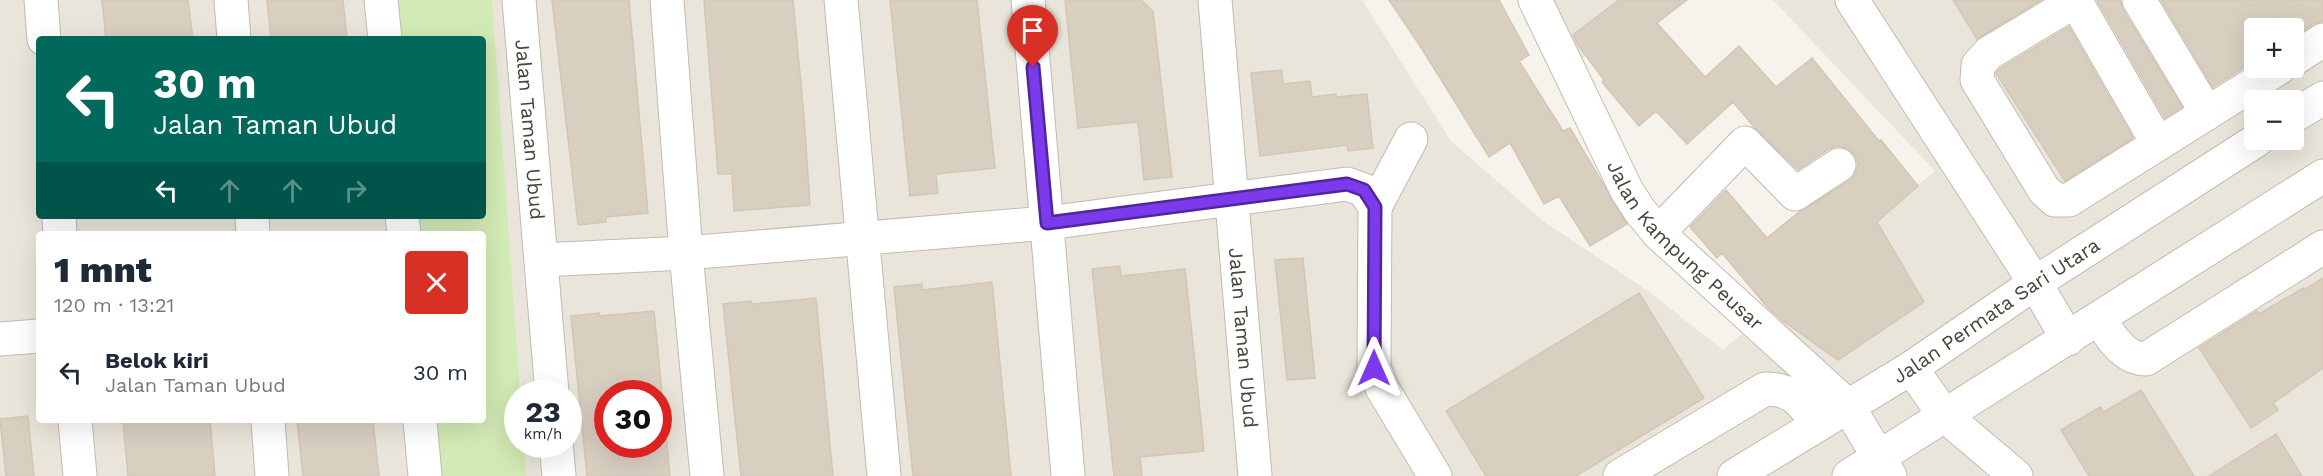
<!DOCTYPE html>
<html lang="id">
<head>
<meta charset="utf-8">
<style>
	:root { --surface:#fff; --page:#f2f2f3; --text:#1f2937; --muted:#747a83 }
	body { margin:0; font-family:"Work Sans",sans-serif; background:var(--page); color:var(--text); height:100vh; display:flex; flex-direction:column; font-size:22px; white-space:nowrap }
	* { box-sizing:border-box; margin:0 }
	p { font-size:20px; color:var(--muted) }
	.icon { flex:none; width:33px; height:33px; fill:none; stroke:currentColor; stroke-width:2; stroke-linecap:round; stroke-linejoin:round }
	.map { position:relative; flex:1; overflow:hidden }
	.sheet { position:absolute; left:36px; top:231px; width:450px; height:192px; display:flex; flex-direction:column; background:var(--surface); border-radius:6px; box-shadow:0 6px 24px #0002 }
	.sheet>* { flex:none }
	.hud { position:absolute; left:36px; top:36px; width:450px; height:183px; border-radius:6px; box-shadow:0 6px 24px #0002; background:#00695c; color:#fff; overflow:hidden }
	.tools { position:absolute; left:2244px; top:18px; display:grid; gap:12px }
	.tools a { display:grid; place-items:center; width:60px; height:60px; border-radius:6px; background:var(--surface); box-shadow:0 6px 24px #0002; font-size:30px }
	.speed { position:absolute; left:504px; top:380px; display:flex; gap:12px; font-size:30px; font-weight:700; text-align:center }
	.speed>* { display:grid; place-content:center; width:78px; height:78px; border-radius:50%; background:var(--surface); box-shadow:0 6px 24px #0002; line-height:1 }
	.speed small { font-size:15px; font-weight:400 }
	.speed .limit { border:9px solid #d22; background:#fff; color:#111 }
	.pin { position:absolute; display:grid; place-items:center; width:51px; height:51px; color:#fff; margin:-62px -26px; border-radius:50% 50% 50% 0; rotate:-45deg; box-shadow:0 0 6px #0007 }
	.pin .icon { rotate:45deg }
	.me { position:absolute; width:66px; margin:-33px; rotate:0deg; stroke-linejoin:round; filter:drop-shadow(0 0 4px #0008) }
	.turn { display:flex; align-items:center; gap:21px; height:126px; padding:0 18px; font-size:27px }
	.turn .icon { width:78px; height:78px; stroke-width:2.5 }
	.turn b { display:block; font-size:42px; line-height:51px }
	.lanes { display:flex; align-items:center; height:57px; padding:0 18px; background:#0003; justify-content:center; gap:30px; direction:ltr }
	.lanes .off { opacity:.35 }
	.round { display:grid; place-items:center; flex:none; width:63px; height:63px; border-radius:6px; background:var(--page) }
	.overview { display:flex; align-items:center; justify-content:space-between; height:102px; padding:0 18px }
	h1 { font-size:36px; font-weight:800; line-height:45px }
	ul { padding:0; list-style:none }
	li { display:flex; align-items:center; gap:18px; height:78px; padding:0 18px }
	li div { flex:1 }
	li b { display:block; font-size:22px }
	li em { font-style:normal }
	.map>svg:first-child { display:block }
	.residential { fill:#eae5da; fill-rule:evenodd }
	.green { fill:#d2eab5 }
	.building { fill:#d8cfc1; stroke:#d3c7b4; stroke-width:1.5; fill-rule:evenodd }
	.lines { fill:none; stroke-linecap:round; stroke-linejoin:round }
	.minor-casing { stroke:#c2bbae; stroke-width:35 }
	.minor { stroke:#fff; stroke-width:33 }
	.route-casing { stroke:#51269a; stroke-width:15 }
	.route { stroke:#7c3aed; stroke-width:10 }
	.labels { text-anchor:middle; stroke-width:5; stroke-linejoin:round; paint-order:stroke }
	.street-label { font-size:20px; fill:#4b4439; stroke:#fff }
</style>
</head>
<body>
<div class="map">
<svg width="2323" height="476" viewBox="0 0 2323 476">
	<rect width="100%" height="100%" fill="#f6f3ec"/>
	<!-- residential -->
	<path class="residential" d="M0 0H1362L1451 141 1543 221 1648 291 1723 350 1935 171 1773 0H2323V476H0ZM2254 28H2294V68H2254ZM39 39H483V216H39ZM2254 100H2294V140H2254ZM39 234H483V420H39ZM518 393H568V444H518ZM608 393H658V444H608Z
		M1534 0H1674L1566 69Z"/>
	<!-- green -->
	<path class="green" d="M393 0H492L520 393H518V444H524L526 476H435L430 420H483V234H414L412 216H483V39H396Z"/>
	<!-- building -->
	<path class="building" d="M102 0H188L193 39H106Z
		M267 0H343L347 39H271Z
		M552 0H629L648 213 606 217V222L578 225Z
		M704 0H793L804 117 810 205 734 211 732 174H718Z
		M890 0H977L995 168 936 174 938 193 910 196Z
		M1065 0H1141L1153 11 1172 177 1144 180 1138 122 1078 128Z
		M1389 0H1499L1529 55 1519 61 1563 131 1570 128 1627 224 1590 246 1559 196 1544 204 1510 143 1489 157 1422 49Z
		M1619 0H1687L1657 23 1705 77 1739 46 1776 87 1812 58 1879 141 1881 140 1918 186 1877 222 1924 302 1838 360 1783 321 1767 307 1722 253 1717 258 1690 227 1726 190 1767 238 1799 212 1850 180 1855 174 1858 164 1855 155 1848 149 1837 146 1829 149 1798 170 1755 128 1733 102 1687 144 1656 111 1639 126 1602 82 1604 80 1578 45 1573 35Z
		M1953 0H2041L1977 39Z
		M2097 0H2120L2123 10 2182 107 2165 118Z
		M2161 0H2323V21L2313 24 2294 37V28H2254V61L2213 87Z
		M2069 27 2133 138 2065 181 1996 73 2001 68Z
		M1282 70 1283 84 1310 81 1312 97 1336 94V97L1367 94 1373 148 1348 151 1347 145 1260 156 1251 73Z
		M1303 258 1315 378 1287 380 1275 260Z
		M1120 266 1121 276 1185 269 1194 353 1204 451 1140 457 1142 476H1114L1092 269Z
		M2323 278V368L2273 403 2278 410 2251 428 2199 348 2257 311 2259 314 2303 288 2304 290Z
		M992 282 1011 476H913L894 287 922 284V290Z
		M1639 293 1704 398 1576 476H1486L1446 411Z
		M816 298 833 476H741L723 304 751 301 752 304Z
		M654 311 670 476H587L571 316 599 313V316ZM608 393H658V444H608Z
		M2141 390 2194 476H2089L2061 430 2100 407 2104 412Z
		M28 416 34 476H6L0 419Z
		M141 420H210L215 476H128L123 422Z
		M297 420H373L379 476H303Z
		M2276 434 2302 476H2209Z"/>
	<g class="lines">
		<defs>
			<g id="minor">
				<path d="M41 0 44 39"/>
				<path d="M231 0 234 39"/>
				<path d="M381 0 385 39"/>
				<path id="s1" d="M519 0 552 393"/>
				<path d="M667 0 686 253 707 476"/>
				<path d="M841 0 884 476"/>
				<path d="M1028 0 1068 476"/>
				<path id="s2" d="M1215 0 1255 476"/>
				<path id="s3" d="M1535 0 1627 191 1640 211 1658 233 1848 406 1890 476"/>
				<path d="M1852 0 2035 283 2068 339"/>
				<path d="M2075 0 2158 144"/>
				<path d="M2077 0 1989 53 1978 65 1977 80 2044 190 2055 200H2069L2279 68"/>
				<path d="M2139 0 2207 113"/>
				<path d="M2294 59 2323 40"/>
				<path d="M2294 116 2323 98"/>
				<path d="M1375 207 1411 139"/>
				<path d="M59 216 60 234"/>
				<path d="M252 216 253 234"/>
				<path d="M402 216 404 234"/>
				<path d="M1658 233 1745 143 1795 194 1839 165"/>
				<path d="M541 260 686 253 1047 223 1347 184 1364 190 1375 207 1374 368 1382 388 1435 476"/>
				<path d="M2099 320C2112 337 2123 359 2146 359L2323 247"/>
				<path d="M0 339 39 336"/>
				<path d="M1911 368 1945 416 2016 476"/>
				<path d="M75 420 80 476"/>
				<path d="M268 420 272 476"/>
				<path d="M420 420 425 476"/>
				<path d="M556 444 559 476"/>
				<path d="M1620 476 1765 389C1795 389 1801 403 1819 424"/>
				<path id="s4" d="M1734 476 1911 368 2035 283 2257 140"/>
				<path d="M1849 476 2323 176"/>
			</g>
		</defs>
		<!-- minor casing -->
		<use href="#minor" class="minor-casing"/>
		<!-- minor -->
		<use href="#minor" class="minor"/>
	</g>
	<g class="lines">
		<defs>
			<path id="route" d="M1033 67 1047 223 1347 184 1364 190 1375 207 1374 368"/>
		</defs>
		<!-- route casing -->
		<use href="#route" class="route-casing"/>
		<!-- route -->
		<use href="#route" class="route"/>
	</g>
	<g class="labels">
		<!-- street labels -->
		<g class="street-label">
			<text dy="7" stroke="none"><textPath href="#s1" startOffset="130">Jalan Taman Ubud</textPath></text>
			<text dy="7" stroke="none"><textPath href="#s3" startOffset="291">Jalan Kampung Peusar</textPath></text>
			<text dy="7" stroke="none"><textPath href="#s4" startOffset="310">Jalan Permata Sari Utara</textPath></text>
			<text dy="7" stroke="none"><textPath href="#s2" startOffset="339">Jalan Taman Ubud</textPath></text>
		</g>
	</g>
</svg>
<div class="tools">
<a>+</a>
<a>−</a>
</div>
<div class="speed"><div>23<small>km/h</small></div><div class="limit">30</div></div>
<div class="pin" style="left:1033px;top:67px;background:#d93025"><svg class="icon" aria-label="arrive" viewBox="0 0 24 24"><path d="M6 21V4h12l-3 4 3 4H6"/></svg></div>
<svg class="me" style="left:1374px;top:368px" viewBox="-20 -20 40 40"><path d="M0-17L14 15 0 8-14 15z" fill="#7c3aed" stroke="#fff" stroke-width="4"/></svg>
<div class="hud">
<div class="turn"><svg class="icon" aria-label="left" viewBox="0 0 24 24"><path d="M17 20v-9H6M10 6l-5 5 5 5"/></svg><div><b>30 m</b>Jalan Taman Ubud</div></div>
<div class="lanes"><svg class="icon" aria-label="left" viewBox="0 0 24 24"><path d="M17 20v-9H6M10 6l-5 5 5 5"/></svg><svg class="icon off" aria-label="ahead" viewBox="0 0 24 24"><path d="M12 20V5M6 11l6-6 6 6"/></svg><svg class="icon off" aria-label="ahead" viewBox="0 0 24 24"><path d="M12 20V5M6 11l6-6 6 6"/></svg><svg class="icon off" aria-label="right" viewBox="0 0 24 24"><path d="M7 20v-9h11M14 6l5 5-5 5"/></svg></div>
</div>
<section class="sheet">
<div class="overview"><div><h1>1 mnt</h1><p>120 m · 13:21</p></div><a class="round" style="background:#d93025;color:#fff"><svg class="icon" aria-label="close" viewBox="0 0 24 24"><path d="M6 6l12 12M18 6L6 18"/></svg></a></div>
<ul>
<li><svg class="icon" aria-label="left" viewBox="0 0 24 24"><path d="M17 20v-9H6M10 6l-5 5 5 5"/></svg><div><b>Belok kiri</b><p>Jalan Taman Ubud</p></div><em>30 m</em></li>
</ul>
</section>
</div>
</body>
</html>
